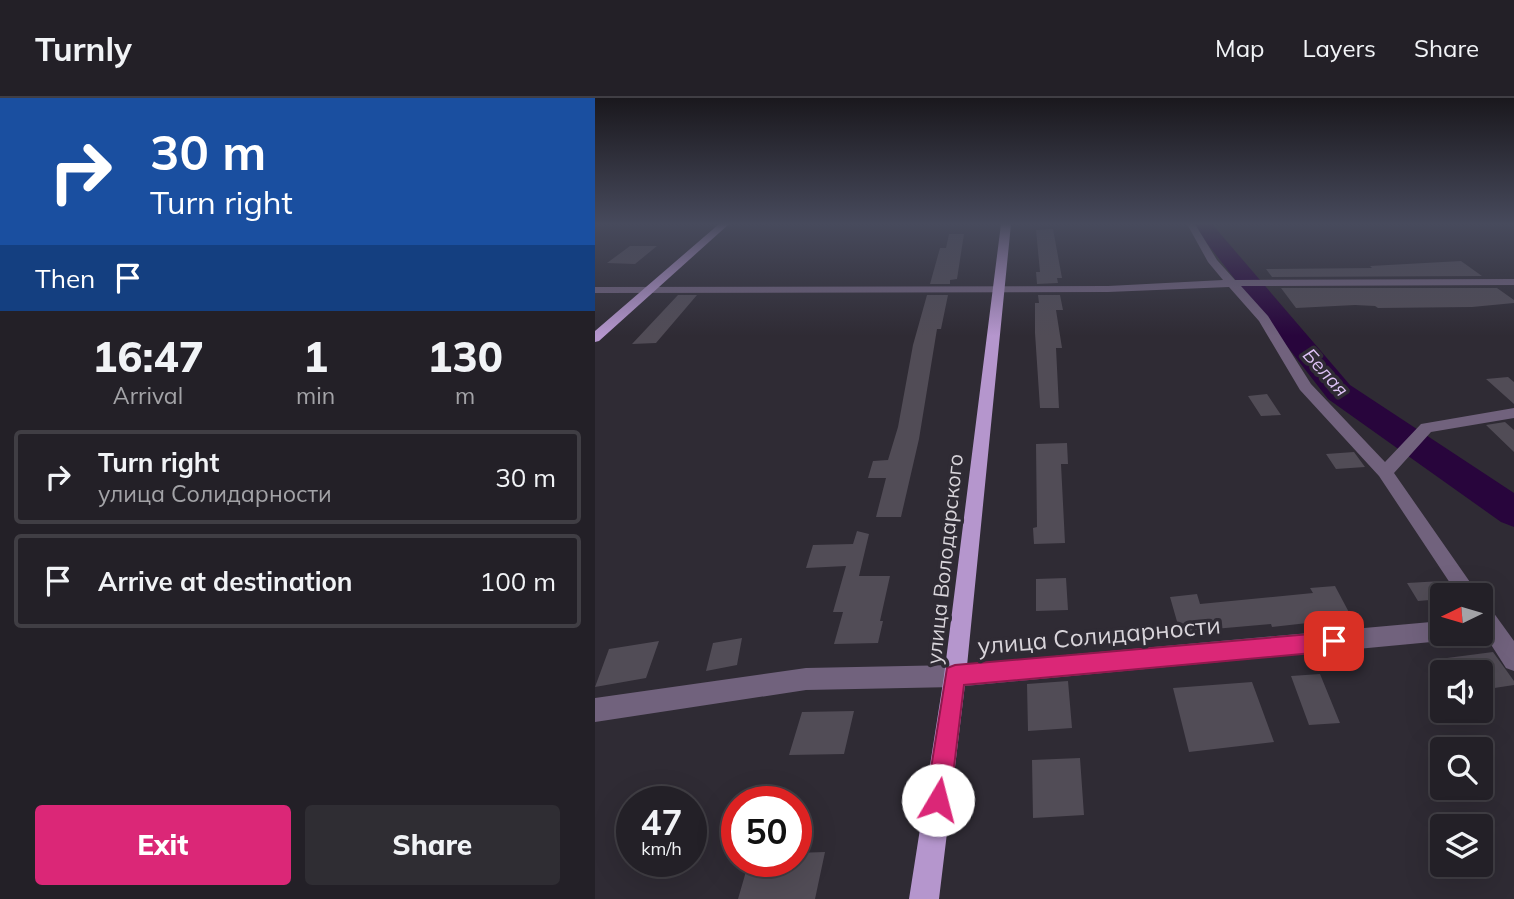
<!DOCTYPE html>
<html lang="en">
<head>
<meta charset="utf-8">
<style>
	:root { --surface:#232027; --page:#2f2d33; --text:#f1f3f6; --muted:#a3a3a7; --line:#403e44; --accent:#db2777 }
	body { margin:0; font-family:Mulish,sans-serif; background:var(--page); color:var(--text); height:100vh; display:flex; flex-direction:column; font-size:26px; white-space:nowrap }
	* { box-sizing:border-box; margin:0 }
	p { font-size:23px; color:var(--muted) }
	.icon { flex:none; width:38px; height:38px; fill:none; stroke:currentColor; stroke-width:2; stroke-linecap:round; stroke-linejoin:round }
	.map { position:relative; flex:1; overflow:hidden }
	.sheet { display:flex; flex-direction:column; background:var(--surface); width:595px }
	.sheet>* { flex:none }
	.top-card { background:#1a4fa0; color:#fff; overflow:hidden }
	.needle { width:46px; rotate:265deg }
	.fabs { position:absolute; left:835px; top:485px; display:grid; gap:14px }
	.fabs a { display:grid; place-items:center; width:63px; height:63px; border-radius:7px; background:var(--surface); box-shadow:0 7px 28px #0002,0 0 0 2px var(--line); font-size:35px }
	.speed { position:absolute; left:21px; top:688px; display:flex; gap:14px; font-size:35px; font-weight:700; text-align:center }
	.speed>* { display:grid; place-content:center; width:91px; height:91px; border-radius:50%; background:var(--surface); box-shadow:0 7px 28px #0002,0 0 0 2px var(--line); line-height:1 }
	.speed small { font-size:18px; font-weight:400 }
	.speed .limit { border:10px solid #d22; background:#fff; color:#111 }
	.pin { position:absolute; display:grid; place-items:center; width:60px; height:60px; color:#fff; margin:-30px; border-radius:14px; box-shadow:0 4px 10px #0006 }
	.me { position:absolute; width:77px; margin:-38px; rotate:8deg; stroke-linejoin:round; filter:drop-shadow(0 0 5px #0008) }
	.turn { display:flex; align-items:center; gap:24px; height:147px; padding:0 35px; font-size:32px }
	.turn .icon { width:91px; height:91px; stroke-width:2.5 }
	.turn b { display:block; font-size:49px; line-height:60px }
	.then { display:flex; align-items:center; height:66px; padding:0 35px; background:#0003; gap:14px; font-size:26px }
	.eta { display:flex; justify-content:space-evenly; align-items:center; height:119px; text-align:center }
	.eta b { font-size:42px; font-weight:800; line-height:49px }
	.cta { display:flex; gap:14px; margin-top:auto; padding:14px 35px }
	.cta a { flex:1; height:80px; border-radius:7px; background:var(--accent); color:#fff; font-size:28px; font-weight:800; line-height:80px; text-align:center }
	.cta a+a { background:var(--page); color:var(--text) }
	ul { padding:0; list-style:none }
	li { display:flex; align-items:center; gap:21px; height:94px; margin:0 14px 10px; padding:0 21px; border:4px solid var(--line); border-radius:7px }
	li div { flex:1 }
	li b { display:block; font-size:26px }
	li em { font-style:normal }
	header { display:flex; align-items:center; gap:42px; box-sizing:border-box; height:98px; padding:0 35px; background:var(--surface); border-bottom:2px solid var(--line) }
	header strong { font-size:33px }
	nav { display:flex; gap:38px; margin-inline-start:auto; font-size:24px }
	main { display:flex; flex:1; min-height:0 }
	.map>svg:first-child { display:block }
	.lines { fill:none; stroke-linecap:round; stroke-linejoin:round }
	.river { fill:#28053c; fill-rule:evenodd }
	.building { fill:#514c56 }
	.minor { fill:#71627d; fill-rule:evenodd }
	.major { fill:#b596cd; fill-rule:evenodd }
	.route { fill:#db2777; stroke:#8e194d; stroke-width:2 }
	.labels { text-anchor:middle; stroke-width:7; stroke-linejoin:round; paint-order:stroke }
	.far-water-label { font-size:19px; font-style:italic; fill:#ddc1f5; stroke:#2f2b34 }
	.street-label { font-size:21px; fill:#d8d4da; stroke:#2f2b34 }
	.near-street-label { font-size:24px; fill:#d8d4da; stroke:#2f2b34 }
</style>
</head>
<body>
<header>
<strong>Turnly</strong>
<nav><a>Map</a><a>Layers</a><a>Share</a></nav>
</header>
<main>
<section class="sheet">
<div class="top-card">
<div class="turn"><svg class="icon" aria-label="right" viewBox="0 0 24 24"><path d="M7 20v-9h11M14 6l5 5-5 5"/></svg><div><b>30 m</b>Turn right</div></div>
<div class="then">Then<svg class="icon" aria-label="arrive" viewBox="0 0 24 24"><path d="M6 21V4h12l-3 4 3 4H6"/></svg></div>
</div>
<div class="eta">
<div><b>16:47</b><p>Arrival</p></div>
<div><b>1</b><p>min</p></div>
<div><b>130</b><p>m</p></div>
</div>
<ul>
<li><svg class="icon" aria-label="right" viewBox="0 0 24 24"><path d="M7 20v-9h11M14 6l5 5-5 5"/></svg><div><b>Turn right</b><p>улица Солидарности</p></div><em>30 m</em></li>
<li><svg class="icon" aria-label="arrive" viewBox="0 0 24 24"><path d="M6 21V4h12l-3 4 3 4H6"/></svg><div><b>Arrive at destination</b></div><em>100 m</em></li>
</ul>
<div class="cta"><a>Exit</a><a>Share</a></div>
</section>
<div class="map">
<svg width="919" height="801" viewBox="0 0 919 801">
	<rect width="100%" height="100%" fill="#2f2b34"/>
	<g class="lines">
		<!-- river -->
		<path class="river" d="M597 126H617L755 287 919 395V429L906 424 733 301Z"/>
	</g>
	<!-- building -->
	<path class="building" d="M458 131 467 180H462L463 185 442 186 441 174H445L441 132Z
		M354 136H369L362 181 355 182V186H335L345 150H351Z
		M35 148H62L40 166 12 165Z
		M866 163 887 178 677 179 671 171 777 170 775 168Z
		M686 190H902L919 202V205L877 209 783 210 780 208 760 207 701 210Z
		M83 197H102L61 245 37 246Z
		M332 197H353L346 231H342L324 341 306 419H281L291 380H273L278 363 293 362 303 329 318 247Z
		M443 197H465L468 212H461L467 250H461L464 310H445L440 235V205H444Z
		M913 279 919 284V306L891 281Z
		M672 296 686 317 666 318 653 298Z
		M910 324 919 332V354L891 327Z
		M472 345 473 366H466L470 445 439 446 438 430 442 429 441 346Z
		M759 354 770 369 741 371 731 356Z
		M262 433 274 436 264 478H295L285 523H288L283 545 239 546 248 514H238L251 468 211 470 218 447 258 446Z
		M471 480 473 512 441 513V481Z
		M847 483V501L823 503 812 485Z
		M740 488 757 520 677 529 676 526 585 534 575 499 602 496 605 506 718 495 715 490Z
		M147 540 142 567 111 573 118 545Z
		M64 543 51 580 0 589 14 551Z
		M898 554 919 583V587L886 592V574H862L852 560Z
		M725 576 745 625 714 627 696 578Z
		M473 583 477 630 433 633 432 586Z
		M657 584 679 644 594 654 578 590Z
		M259 613 249 656 194 657 207 614Z
		M485 660 489 717 438 720 437 662Z
		M230 754 220 801H143L154 763H201V755Z"/>
	<g class="lines">
		<!-- minor -->
		<path class="minor" d="M592 126H600L622 162 640 182 919 181V187L646 188 673 218 716 286 790 364 826 326 919 310V320L836 334 799 375 884 497H863L784 378 705 292 664 223 634 189 513 194 0 195V189L513 188 628 182 613 164Z
			M886 505 893 507 919 543V573L911 570 886 531Z
			M847 523V536H857L855 540 847 543 360 589 211 592 0 624V600L211 570 360 567Z"/>
		<!-- major -->
		<path class="major" d="M124 126H134L4 243 0 244V233Z
			M406 126H416L371 578 344 801H314L349 578Z"/>
	</g>
	<!-- sky -->
	<linearGradient id="sky" x2="0" y2="1"><stop stop-color="#1a181d"/><stop offset="0.53" stop-color="#474a5c"/><stop offset="1" stop-color="#474a5c" stop-opacity="0"/></linearGradient>
	<rect width="919" height="238" fill="url(#sky)"/>
	<!-- route -->
	<path class="route" d="M739 534 746 537 749 543 746 550 739 553 369 587 355 702 351 710 343 714 334 710 331 702 352 570 360 567Z"/>
	<g class="labels">
		<!-- far-water labels -->
		<g class="far-water-label">
			<text transform="translate(731 274) rotate(48)" y="7">Белая</text>
		</g>
		<!-- street labels -->
		<g class="street-label">
			<text transform="translate(350 461) rotate(-84)" y="7">улица Володарского</text>
		</g>
		<!-- near-street labels -->
		<g class="near-street-label">
			<text transform="translate(504 538) rotate(-5)" y="8">улица Солидарности</text>
		</g>
	</g>
</svg>
<div class="fabs">
<a><svg class="needle" viewBox="-14 -14 28 28"><path d="M0-13l5 13h-10z" fill="#e53935"/><path d="M0 13l5-13h-10z" fill="#a3a3a7"/></svg></a>
<a><svg class="icon" aria-label="sound" viewBox="0 0 24 24"><path d="M4 9h4l5-4v14l-5-4H4zM17 9q2 3 0 6"/></svg></a>
<a><svg class="icon" aria-label="search" viewBox="0 0 24 24"><circle cx="10" cy="10" r="6"/><path d="M15 15l6 6"/></svg></a>
<a><svg class="icon" aria-label="layers" viewBox="0 0 24 24"><path d="M12 4l9 5-9 5-9-5zM3 14l9 5 9-5"/></svg></a>
</div>
<div class="speed"><div>47<small>km/h</small></div><div class="limit">50</div></div>
<div class="pin" style="left:739px;top:543px;background:#d93025"><svg class="icon" aria-label="arrive" viewBox="0 0 24 24"><path d="M6 21V4h12l-3 4 3 4H6"/></svg></div>
<svg class="me" style="left:343px;top:702px" viewBox="-20 -20 40 40"><circle r="19" fill="#fff"/><path d="M0-13L10 11 0 6-10 11z" fill="#db2777"/></svg>
</div>
</main>
</body>
</html>
